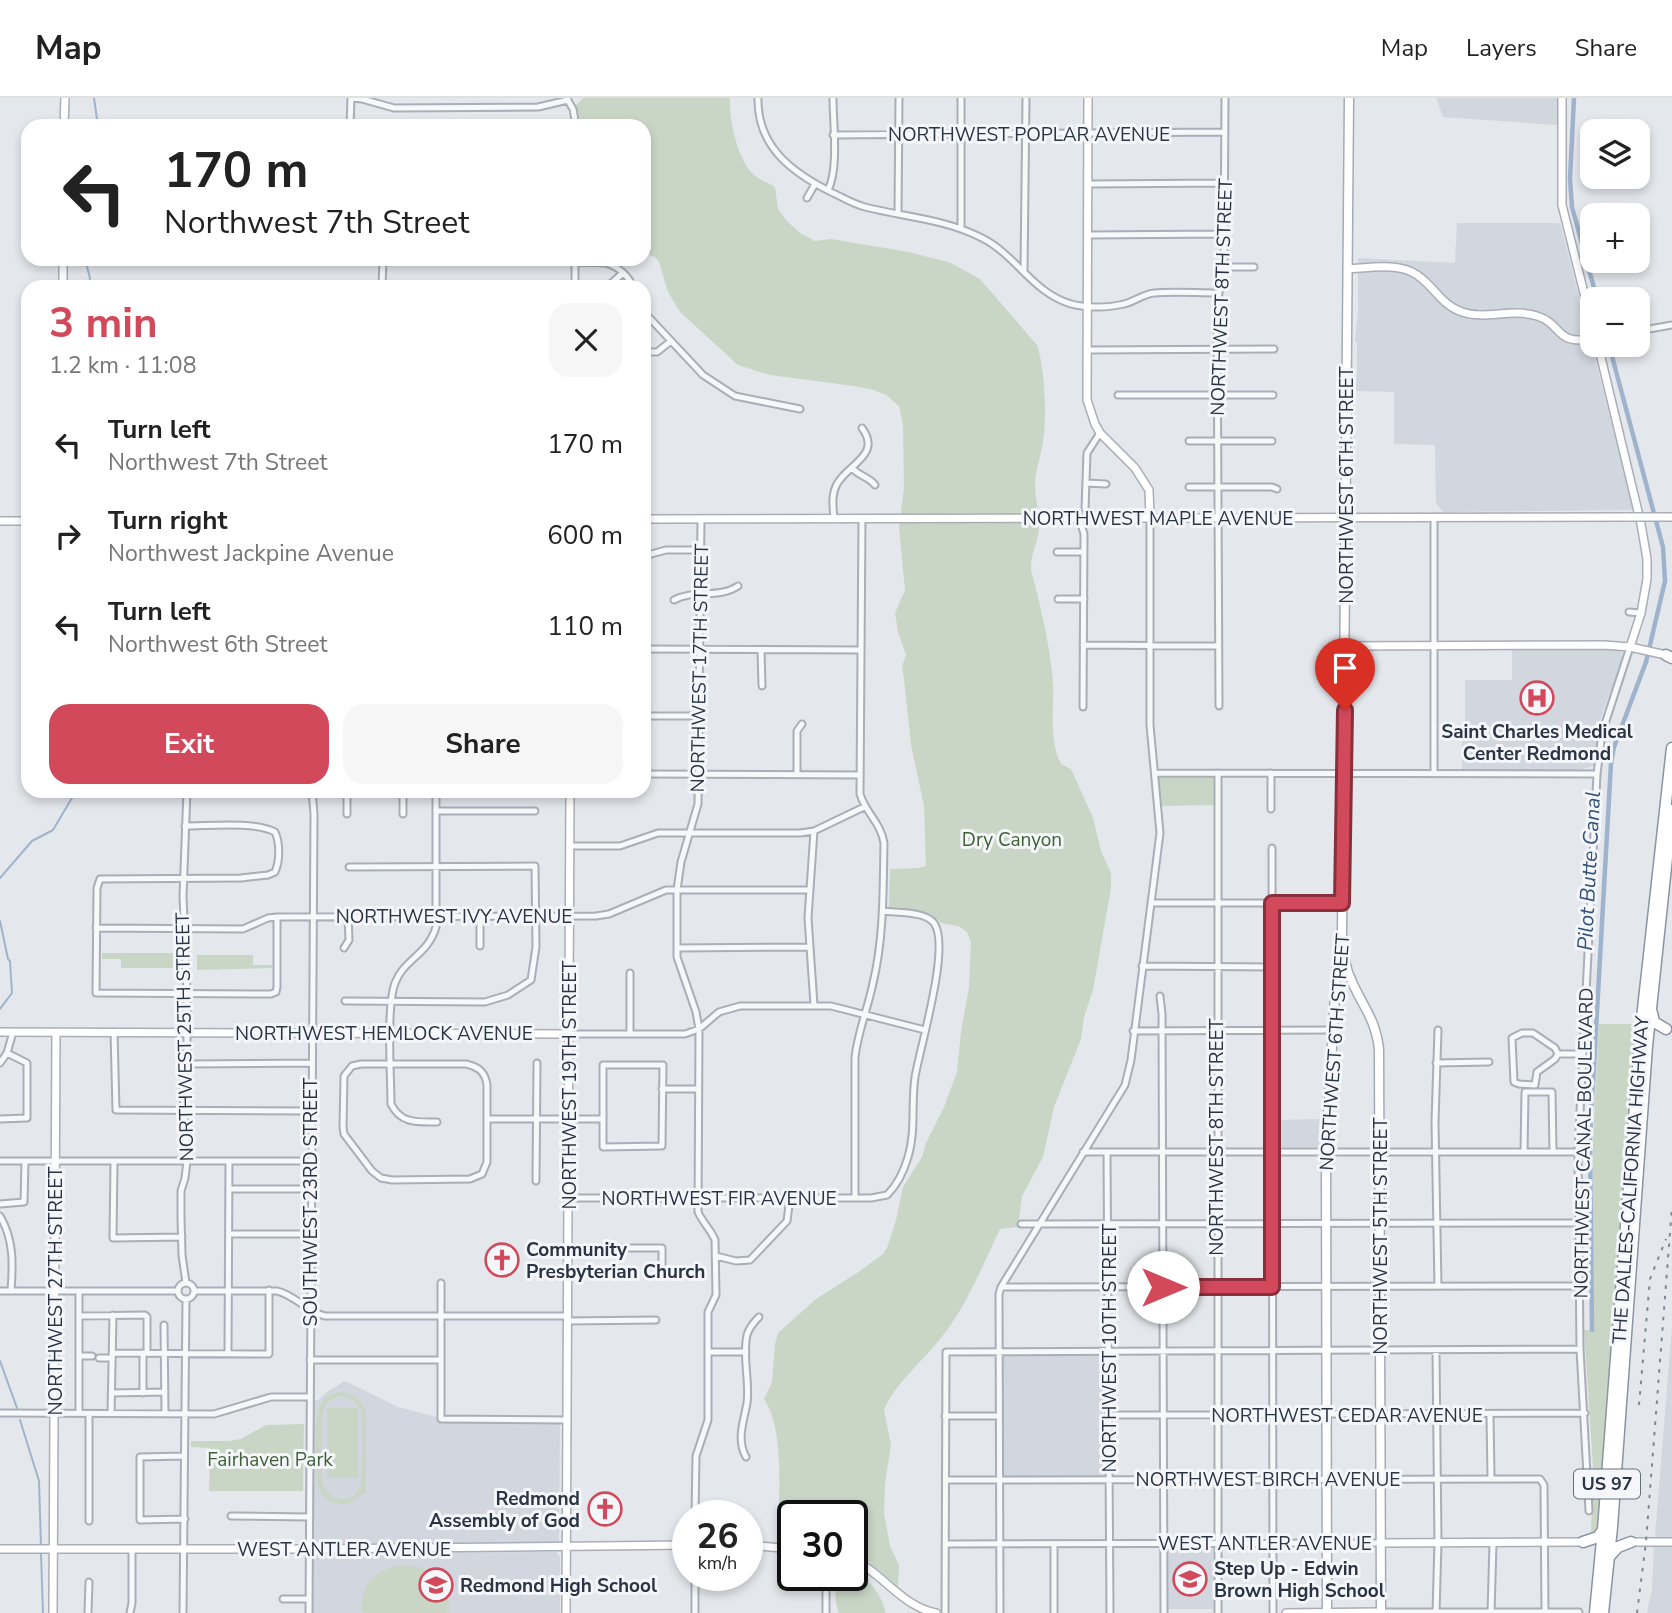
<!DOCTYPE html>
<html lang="en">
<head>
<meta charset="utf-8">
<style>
	:root { --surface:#fff; --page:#f6f6f6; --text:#222; --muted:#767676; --line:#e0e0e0; --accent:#d1495b }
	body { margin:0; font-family:"Nunito Sans",sans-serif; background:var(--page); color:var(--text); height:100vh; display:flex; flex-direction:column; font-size:26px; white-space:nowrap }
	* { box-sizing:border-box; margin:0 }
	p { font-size:23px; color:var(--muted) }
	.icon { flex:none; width:38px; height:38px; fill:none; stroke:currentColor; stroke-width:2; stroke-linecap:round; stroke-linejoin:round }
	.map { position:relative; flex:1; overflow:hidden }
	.details { position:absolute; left:21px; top:182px; width:630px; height:518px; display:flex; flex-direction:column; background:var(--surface); border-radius:21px; box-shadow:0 4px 10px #0003 }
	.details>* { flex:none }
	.hud { position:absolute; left:21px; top:21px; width:630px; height:147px; border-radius:21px; box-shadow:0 4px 10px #0003; background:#fff; color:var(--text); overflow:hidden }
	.buttons { position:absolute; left:1580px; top:21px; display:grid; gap:14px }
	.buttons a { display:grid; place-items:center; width:70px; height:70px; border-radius:14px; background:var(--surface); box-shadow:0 4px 10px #0003; font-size:35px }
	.speed { position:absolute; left:672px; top:1402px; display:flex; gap:14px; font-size:35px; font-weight:700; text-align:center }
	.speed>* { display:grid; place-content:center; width:91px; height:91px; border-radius:50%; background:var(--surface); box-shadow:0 4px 10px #0003; line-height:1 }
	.speed small { font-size:18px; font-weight:400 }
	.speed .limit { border:4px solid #111; border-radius:10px; background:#fff; color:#111 }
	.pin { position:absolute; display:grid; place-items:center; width:60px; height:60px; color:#fff; margin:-72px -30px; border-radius:50% 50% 50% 0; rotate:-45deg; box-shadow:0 0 7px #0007 }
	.pin .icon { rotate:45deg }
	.me { position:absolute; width:77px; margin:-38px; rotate:90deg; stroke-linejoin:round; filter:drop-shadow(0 0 5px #0008) }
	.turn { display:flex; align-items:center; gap:24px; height:147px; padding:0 28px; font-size:32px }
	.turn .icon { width:91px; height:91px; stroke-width:2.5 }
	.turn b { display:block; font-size:49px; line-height:60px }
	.round { display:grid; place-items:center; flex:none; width:74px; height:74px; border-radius:21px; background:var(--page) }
	.headline { display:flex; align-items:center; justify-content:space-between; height:119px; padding:0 28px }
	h1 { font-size:42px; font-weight:700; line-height:52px; color:var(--accent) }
	.action { display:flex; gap:14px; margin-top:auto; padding:14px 28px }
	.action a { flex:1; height:80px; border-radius:21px; background:var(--accent); color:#fff; font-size:28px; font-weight:700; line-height:80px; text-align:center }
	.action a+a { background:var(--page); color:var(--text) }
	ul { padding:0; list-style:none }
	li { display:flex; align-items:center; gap:21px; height:91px; padding:0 28px }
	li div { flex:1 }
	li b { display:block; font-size:26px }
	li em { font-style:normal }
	header { display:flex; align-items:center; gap:42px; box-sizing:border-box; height:98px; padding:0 35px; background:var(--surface); border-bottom:2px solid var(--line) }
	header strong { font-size:33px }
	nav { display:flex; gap:38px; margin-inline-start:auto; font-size:24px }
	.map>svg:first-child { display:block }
	.built { fill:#d2d6de }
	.green { fill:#c9d6c5; fill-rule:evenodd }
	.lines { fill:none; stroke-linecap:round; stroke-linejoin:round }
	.stream { stroke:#9fb4cc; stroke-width:2 }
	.canal { stroke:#9fb4cc; stroke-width:4.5 }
	.street-casing { stroke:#a9aeb7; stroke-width:9 }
	.secondary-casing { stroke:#a9aeb7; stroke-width:10 }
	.primary-casing { stroke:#a3abb8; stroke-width:11 }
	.highway-casing { stroke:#8b94a3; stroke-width:13 }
	.street { stroke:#f7f8fa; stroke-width:5 }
	.secondary { stroke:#fff; stroke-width:7 }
	.primary { stroke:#fff; stroke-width:8 }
	.highway { stroke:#fff; stroke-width:10 }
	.rail { stroke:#7d8696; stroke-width:2; stroke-dasharray:3.5 7; stroke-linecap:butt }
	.secondary-bridge-casing { stroke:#a9aeb7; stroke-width:10; stroke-linecap:butt }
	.secondary-bridge { stroke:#fff; stroke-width:7 }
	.route-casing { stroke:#882f3b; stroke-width:18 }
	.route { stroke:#d1495b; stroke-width:12 }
	.labels { text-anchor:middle; stroke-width:6; stroke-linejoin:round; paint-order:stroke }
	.shield { fill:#f4f6f9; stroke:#676e7b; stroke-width:2 }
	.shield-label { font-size:18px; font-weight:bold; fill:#2b3445 }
	.street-label { font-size:19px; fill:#2b3445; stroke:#f4f6f9 }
	.poi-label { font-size:19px; font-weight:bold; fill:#2b3445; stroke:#f4f6f9; text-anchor:start }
	.park-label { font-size:19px; fill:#3f6138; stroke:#f4f6f9 }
	.water-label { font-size:21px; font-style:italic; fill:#34527a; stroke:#f4f6f9 }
</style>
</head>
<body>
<header>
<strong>Map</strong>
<nav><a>Map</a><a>Layers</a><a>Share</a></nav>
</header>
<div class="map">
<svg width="1672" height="1515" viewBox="0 0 1672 1515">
	<rect width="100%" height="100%" fill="#e4e7ec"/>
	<!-- built -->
	<path class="built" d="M1436 0H1557V27L1443 19Z
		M1457 125H1560L1634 412 1443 414 1436 405 1435 347 1394 346V294L1354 293 1357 273V245L1355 242 1358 213V160L1455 165Z
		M1611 550 1621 553 1623 560 1601 619 1593 668 1575 673 1462 672V640L1465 639V582H1512V551Z
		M1321 1021V1049H1277V1022Z
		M1672 1228V1439H1655Z
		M1003 1258H1103V1378L1003 1379Z
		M345 1283 398 1309 437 1319 441 1324 560 1325 559 1444 313 1446V1302H318L328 1293Z
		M1654 1448H1672V1515H1647L1652 1490Z
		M1168 1451H1213V1511H1168Z
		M556 1454 560 1459V1515H312V1457L315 1455Z"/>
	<!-- green -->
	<path class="green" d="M583 0H730C729 21 737 58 751 74 758 82 767 84 775 89L778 111 787 123 800 135 815 143 831 141 909 154 951 165 980 181 1037 247C1045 271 1047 319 1043 344 1041 359 1035 372 1035 387 1035 402 1040 415 1039 430 1038 445 1030 457 1031 472 1040 506 1048 539 1052 574 1056 604 1047 639 1061 666L1071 671 1093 720 1101 753 1111 775V790L1093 892 1084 919 1081 941 1054 1009 1043 1059 1022 1098 1018 1129 1000 1131C983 1166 968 1205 944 1236 925 1262 896 1283 884 1312L891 1347 885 1385 884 1415 890 1448 899 1467 898 1488 868 1463 852 1456V1418H793V1445L778 1444C778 1404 786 1333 764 1301L772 1284 775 1246 778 1235 816 1201 860 1173 883 1156 887 1150 896 1122 903 1089 922 1059 926 1045 944 1009 957 974 961 934 969 889 971 844 967 834 958 828 941 825 931 816 889 809 890 771 918 770 926 768 924 708 911 647 904 581 902 568 906 557 898 534 895 515 905 492 899 430 904 390 903 327 899 308 886 297 874 292 854 288 770 277 738 267 680 214 668 194 659 164 655 159 644 155V28H582L576 7Z
		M1214 677 1215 707 1160 708 1159 678Z
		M102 855H173V870H121V861H102Z
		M197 857H253V867H272V870L197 872Z
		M1599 926H1634L1598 1430 1591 1438 1593 1368 1584 1232H1593V1041Z
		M337 1294C352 1294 362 1301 366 1315V1395C358 1397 353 1406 343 1406 333 1407 324 1401 320 1393 314 1381 314 1319 320 1307 324 1300 330 1297 337 1294ZM338 1298C348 1298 356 1301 360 1311 364 1321 364 1384 358 1393 346 1410 325 1399 322 1382V1317L327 1305Z
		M327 1310H358V1380H327Z
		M304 1326 303 1393H209L210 1350 191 1349V1343H229L241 1341 266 1327Z
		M780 1455 793 1457V1477H811V1482H786L781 1468Z
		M397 1467C428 1467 449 1479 449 1512L446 1515H365L362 1512C361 1485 373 1476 397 1467Z
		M852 1476C871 1479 881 1498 886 1515H839C833 1498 833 1481 852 1476Z"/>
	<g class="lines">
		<!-- stream -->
		<path class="stream" d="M94 0 98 28
			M85 161 90 180 88 189
			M0 780 32 743 53 732 76 693
			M0 823 8 861 10 863 12 895 0 911
			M0 1263 17 1310
			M20 1322 39 1383 41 1448
			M41 1456 43 1515"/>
		<!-- canal -->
		<path class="canal" d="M1574 0 1570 81 1572 109 1597 201
			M1592 1232 1590 1038 1611 665 1614 649 1646 564 1665 483 1663 449 1609 247"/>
		<defs>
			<path id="street" d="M351 0 362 1 394 10 538 9 568 2
				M758 0C757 48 791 74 831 94 842 99 853 106 865 109 904 119 946 121 982 140 1016 157 1033 195 1071 206 1086 210 1108 210 1124 206 1134 204 1143 196 1154 195 1174 193 1197 195 1217 195
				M567 1 573 11 576 28
				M350 28 351 0
				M833 37 1225 34
				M1089 86 1225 85
				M828 92C839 71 833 25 833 0
				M807 100 815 86
				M898 115 899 0
				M961 129V0
				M1089 137 1224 136
				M319 162H543L606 165C618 169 628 177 633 189
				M1224 169H1254
				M1024 173 1026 0
				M382 189 383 161
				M575 189V161
				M607 189 623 175
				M644 214 703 277 735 298 800 311
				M1638 233 1672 227
				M1089 252 1274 251
				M644 254H657L671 243
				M1118 297H1273
				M1189 343H1272
				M852 370C859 378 869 379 875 387
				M1086 385 1106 386
				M1189 389H1272L1277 391
				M1085 411 1087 355 1100 335
				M1434 419V676
				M834 420C833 409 831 397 837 386 848 366 882 357 862 330
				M1074 421 1081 426 1084 436 1083 609
				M1057 454H1084
				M644 458 666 452H701
				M1058 501H1084
				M674 502C694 491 719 501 738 488
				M1629 514 1641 515
				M1083 547 1218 548
				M644 551 861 552
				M761 552 762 588
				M1219 608 1217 208 1224 162 1225 0
				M644 618H700
				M1155 675 1597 676
				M1218 675V1515
				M644 676 860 677
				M797 676V633L802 626
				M436 693V829C428 857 404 861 395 885 386 909 391 978 391 1006 401 1026 417 1024 437 1024
				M1271 711V675
				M436 713H535
				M347 716V693
				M403 716V693
				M185 728C209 728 254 723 275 734 280 745 280 763 275 774L268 777 241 780 100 781 97 790 96 895 271 896 276 894 277 889V819
				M570 748H620L658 735H800L814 733 864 709
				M1272 750 1273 1515
				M1152 805H1342
				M480 819V848
				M96 830 243 831 268 820 277 819 596 818 609 816 666 792H809
				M344 850 349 842 348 818
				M677 850 810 849
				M1142 868 1272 869
				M630 875V936
				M1160 898 1162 916 1164 1515
				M345 903 485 904 508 897 531 882 536 849 535 768 349 769
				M814 907 808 820 814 733
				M1438 932 1435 1024 1438 1188
				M1133 933 1334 932
				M114 934 116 1012 310 1013
				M569 936H685L699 931 719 914 740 908H831L925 932
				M1558 956 1555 961 1537 974 1535 987 1519 986 1514 984 1512 940 1522 935H1533L1555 950 1558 956H1582
				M0 965 7 955 13 934
				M1436 965 1489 964
				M187 966 311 965
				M361 966H466C479 969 485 974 487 987V1064L482 1076 470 1081 392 1082 381 1080 372 1073 344 1036 343 1029 344 978 352 968Z
				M603 967H663L662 1048 603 1049Z
				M662 991H698
				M0 1021 27 1020V965L7 955
				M487 1021H603
				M1083 1054H1578
				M1524 1054 1525 994H1552L1553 1054
				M1107 1055 1110 1515
				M0 1063H311
				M114 1063 113 1140 182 1139
				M536 1083 537 965
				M229 1091H311
				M855 1099V959C858 933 868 910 873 885 884 840 883 791 884 745 881 725 865 714 860 696L862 421
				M568 1100H871L887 1097C897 1087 904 1073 908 1059 916 1033 911 1006 915 979 920 949 951 848 934 825 925 813 896 815 883 813
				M0 1106 24 1104 25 1063
				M0 1118C14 1142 13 1166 11 1193
				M1021 1126 1578 1125
				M229 1136H310
				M568 1150H662V1166
				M716 1158 736 1163 750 1162 787 1123 790 1099
				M186 1185 182 1157 181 1119V1093L185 1080 187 1063 183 990 187 966V896L183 798 187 693
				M441 1185V1321L566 1322
				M178 1193a8 8 0 1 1 16 0a8 8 0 1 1-16 0Z
				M1001 1189 1580 1188
				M0 1193H178
				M194 1193H277C295 1197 307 1214 325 1218H567
				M79 1218 145 1217 147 1219V1255
				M567 1223 656 1222
				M164 1227 165 1316
				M1436 1253 1438 1445 1436 1515
				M708 1254H746
				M113 1255 269 1256V1192
				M143 1255V1295
				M228 1255 229 1063
				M79 1258H92
				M99 1260H111
				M310 1262H441
				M111 1295 165 1294
				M0 1315 214 1316 271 1299H310
				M79 1315V1193
				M111 1316 113 1217
				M1109 1317 1585 1315
				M1490 1317 1491 1380
				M945 1318H999
				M184 1358 140 1359V1422L185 1421
				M746 1359C736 1341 744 1323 747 1305 750 1283 742 1259 747 1237 749 1230 754 1224 759 1219
				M946 1382 1540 1381 1544 1387 1545 1515
				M1589 1413 1580 1251 1578 1054 1597 676 1602 635 1630 549
				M231 1418 310 1419
				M695 1418 696 1358 708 1322V1214L716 1197 715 1142C711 1132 703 1125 698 1114L699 931 696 914 677 859V792L681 764 698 706 701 421
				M89 1423V1316
				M946 1446 1381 1445
				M283 1501H309
				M1381 1514H1579
				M88 1515 89 1484
				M130 1515 132 1505V1451
				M183 1515 186 1201
				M309 1515 314 716 312 693
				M695 1515V1477
				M826 1515V1489L829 1477
				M945 1515 946 1254 1580 1251
				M1000 1515 999 1196 1001 1189 1125 987 1131 962 1160 735 1150 627V420
				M1054 1515V1446
				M1491 1515 1493 1445"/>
			<path id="secondary" d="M1088 0 1087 302 1095 326 1100 335 1135 370 1149 392 1150 420
				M1562 0V107L1592 227
				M64 28 65 0
				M1348 171C1369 170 1399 164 1417 177 1434 188 1441 207 1462 214 1485 222 1513 210 1537 218 1563 226 1554 247 1592 241
				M63 189V161
				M1598 247 1641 426 1647 461V481L1641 515 1630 549
				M644 421 1626 419
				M0 423H28
				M1346 548 1604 547 1630 549 1666 557
				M0 934 569 936
				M1631 1444H1672
				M1381 1445 1583 1444
				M747 1447 793 1451
				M0 1451H310L688 1447
				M852 1461C883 1475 901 1508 936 1515
				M53 1515 56 935
				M566 1515 570 693
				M1286 1515 1381 1514"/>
			<path id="primary" d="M1343 846C1344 856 1345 869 1350 879 1361 907 1375 918 1379 951L1381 1515
				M1327 1515 1326 1054 1337 861 1342 839 1349 0"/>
			<path id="highway" d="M1666 557 1672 560
				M1652 915 1654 924 1666 931
				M1583 1444 1598 1439 1603 1432
				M1609 1459 1618 1449 1631 1444
				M1595 1515 1603 1432 1641 929 1672 650
				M1603 1515 1612 1429 1647 948 1672 712"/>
		</defs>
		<!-- street casing -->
		<use href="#street" class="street-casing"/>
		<!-- secondary casing -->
		<use href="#secondary" class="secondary-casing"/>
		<!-- primary casing -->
		<use href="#primary" class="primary-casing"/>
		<!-- highway casing -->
		<use href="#highway" class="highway-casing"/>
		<!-- street -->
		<use href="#street" class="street"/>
		<!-- secondary -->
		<use href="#secondary" class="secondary"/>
		<!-- primary -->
		<use href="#primary" class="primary"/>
		<!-- highway -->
		<use href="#highway" class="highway"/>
		<!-- rail -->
		<path class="rail" d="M1639 1307 1650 1181 1666 1141
			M1637 1515 1646 1444 1672 1109"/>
		<defs>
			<path id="secondary-bridge" d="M1626 419H1672"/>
		</defs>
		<!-- secondary-bridge casing -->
		<use href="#secondary-bridge" class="secondary-bridge-casing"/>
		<!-- secondary-bridge -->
		<use href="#secondary-bridge" class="secondary-bridge"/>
	</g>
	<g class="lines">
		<defs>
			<path id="route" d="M1163 1189H1272V805H1342L1345 612"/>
		</defs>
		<!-- route casing -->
		<use href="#route" class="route-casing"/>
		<!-- route -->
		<use href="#route" class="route"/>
	</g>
	<!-- icons -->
	<defs>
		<symbol id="hospital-ring" viewBox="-11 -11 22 22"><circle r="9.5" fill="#f4f6f9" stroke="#d1495b" stroke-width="1.5"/><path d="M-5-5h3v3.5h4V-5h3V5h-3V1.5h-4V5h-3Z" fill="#d1495b"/></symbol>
		<symbol id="church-ring" viewBox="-11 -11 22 22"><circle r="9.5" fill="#f4f6f9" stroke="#d1495b" stroke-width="1.5"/><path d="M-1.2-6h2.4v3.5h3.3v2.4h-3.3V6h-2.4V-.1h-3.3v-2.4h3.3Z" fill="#d1495b"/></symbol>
		<symbol id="school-ring" viewBox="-11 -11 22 22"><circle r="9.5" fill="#f4f6f9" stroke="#d1495b" stroke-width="1.5"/><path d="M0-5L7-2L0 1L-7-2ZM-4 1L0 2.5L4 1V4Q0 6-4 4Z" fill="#d1495b"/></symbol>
	</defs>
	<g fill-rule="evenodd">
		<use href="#hospital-ring" x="1518" y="581" width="38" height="38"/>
		<use href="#church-ring" x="483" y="1143" width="38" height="38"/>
		<use href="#church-ring" x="586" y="1392" width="38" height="38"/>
		<use href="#school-ring" x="1171" y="1462" width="38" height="38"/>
		<use href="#school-ring" x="417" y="1468" width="38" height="38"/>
	</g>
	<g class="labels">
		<!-- shield labels -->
		<rect class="shield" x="1574" y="1371.5" width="66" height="29" rx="5"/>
		<g class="shield-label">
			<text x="1607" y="1392">US 97</text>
		</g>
		<!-- street labels -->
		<g class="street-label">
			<text x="1029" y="43">NORTHWEST POPLAR AVENUE</text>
			<text transform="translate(1221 199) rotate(-88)" y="7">NORTHWEST 8TH STREET</text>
			<text transform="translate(1346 387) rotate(-90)" y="7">NORTHWEST 6TH STREET</text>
			<text x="1158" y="427">NORTHWEST MAPLE AVENUE</text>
			<text transform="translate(699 570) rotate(-89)" y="7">NORTHWEST 17TH STREET</text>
			<text x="454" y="825">NORTHWEST IVY AVENUE</text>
			<text x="384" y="942">NORTHWEST HEMLOCK AVENUE</text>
			<text transform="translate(184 939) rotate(-91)" y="7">NORTHWEST 25TH STREET</text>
			<text transform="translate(1334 954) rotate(-86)" y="7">NORTHWEST 6TH STREET</text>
			<text transform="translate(569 987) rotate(-90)" y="7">NORTHWEST 19TH STREET</text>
			<text transform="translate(1216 1039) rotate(-90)" y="7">NORTHWEST 8TH STREET</text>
			<text transform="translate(1583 1045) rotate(-89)" y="7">NORTHWEST CANAL BOULEVARD</text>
			<text transform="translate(1630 1082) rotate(-86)" y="7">THE DALLES-CALIFORNIA HIGHWAY</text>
			<text x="719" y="1107">NORTHWEST FIR AVENUE</text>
			<text transform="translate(310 1104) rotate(-90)" y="7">SOUTHWEST 23RD STREET</text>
			<text transform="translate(1380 1138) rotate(-90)" y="7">NORTHWEST 5TH STREET</text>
			<text transform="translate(55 1193) rotate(-90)" y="7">NORTHWEST 27TH STREET</text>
			<text transform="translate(1109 1250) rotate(-90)" y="7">NORTHWEST 10TH STREET</text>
			<text x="1347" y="1324">NORTHWEST CEDAR AVENUE</text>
			<text x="1268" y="1388">NORTHWEST BIRCH AVENUE</text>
			<text x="1265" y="1452">WEST ANTLER AVENUE</text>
			<text x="344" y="1458">WEST ANTLER AVENUE</text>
		</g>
		<!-- poi labels -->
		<g class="poi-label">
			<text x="1537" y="640" text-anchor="middle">Saint Charles Medical<tspan x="1537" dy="22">Center Redmond</tspan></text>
			<text x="526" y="1158">Community<tspan x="526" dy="22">Presbyterian Church</tspan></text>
			<text x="580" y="1407" text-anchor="end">Redmond<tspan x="580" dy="22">Assembly of God</tspan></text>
			<text x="1214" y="1477">Step Up - Edwin<tspan x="1214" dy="22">Brown High School</tspan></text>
			<text x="460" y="1494">Redmond High School</text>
		</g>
		<!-- park labels -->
		<g class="park-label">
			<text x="1012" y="748">Dry Canyon</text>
			<text x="270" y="1368">Fairhaven Park</text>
		</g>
		<!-- water labels -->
		<g class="water-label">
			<text transform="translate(1589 773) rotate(-87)" y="7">Pilot Butte Canal</text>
		</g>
	</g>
</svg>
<div class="buttons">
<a><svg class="icon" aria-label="layers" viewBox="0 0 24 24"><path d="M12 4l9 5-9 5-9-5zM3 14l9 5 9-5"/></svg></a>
<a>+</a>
<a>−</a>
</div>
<div class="speed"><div>26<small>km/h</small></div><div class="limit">30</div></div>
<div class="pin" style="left:1345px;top:612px;background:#d93025"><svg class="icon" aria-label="arrive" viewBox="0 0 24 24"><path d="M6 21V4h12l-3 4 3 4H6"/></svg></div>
<svg class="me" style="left:1163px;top:1189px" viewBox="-20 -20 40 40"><circle r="19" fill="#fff"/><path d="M0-13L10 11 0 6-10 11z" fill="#d1495b"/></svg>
<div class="hud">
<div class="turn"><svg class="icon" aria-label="left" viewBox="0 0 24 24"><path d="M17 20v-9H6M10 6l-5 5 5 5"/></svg><div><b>170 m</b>Northwest 7th Street</div></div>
</div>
<section class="details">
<div class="headline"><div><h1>3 min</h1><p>1.2 km · 11:08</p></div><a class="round"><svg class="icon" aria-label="close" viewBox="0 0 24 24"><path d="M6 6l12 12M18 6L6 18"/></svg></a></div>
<ul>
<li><svg class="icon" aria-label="left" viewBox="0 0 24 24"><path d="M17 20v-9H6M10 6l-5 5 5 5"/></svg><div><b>Turn left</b><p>Northwest 7th Street</p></div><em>170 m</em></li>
<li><svg class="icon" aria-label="right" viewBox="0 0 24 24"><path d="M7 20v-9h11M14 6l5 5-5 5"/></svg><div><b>Turn right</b><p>Northwest Jackpine Avenue</p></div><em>600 m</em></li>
<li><svg class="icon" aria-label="left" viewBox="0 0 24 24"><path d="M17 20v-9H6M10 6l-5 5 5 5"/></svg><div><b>Turn left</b><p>Northwest 6th Street</p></div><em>110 m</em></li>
</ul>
<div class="action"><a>Exit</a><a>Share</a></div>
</section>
</div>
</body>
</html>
